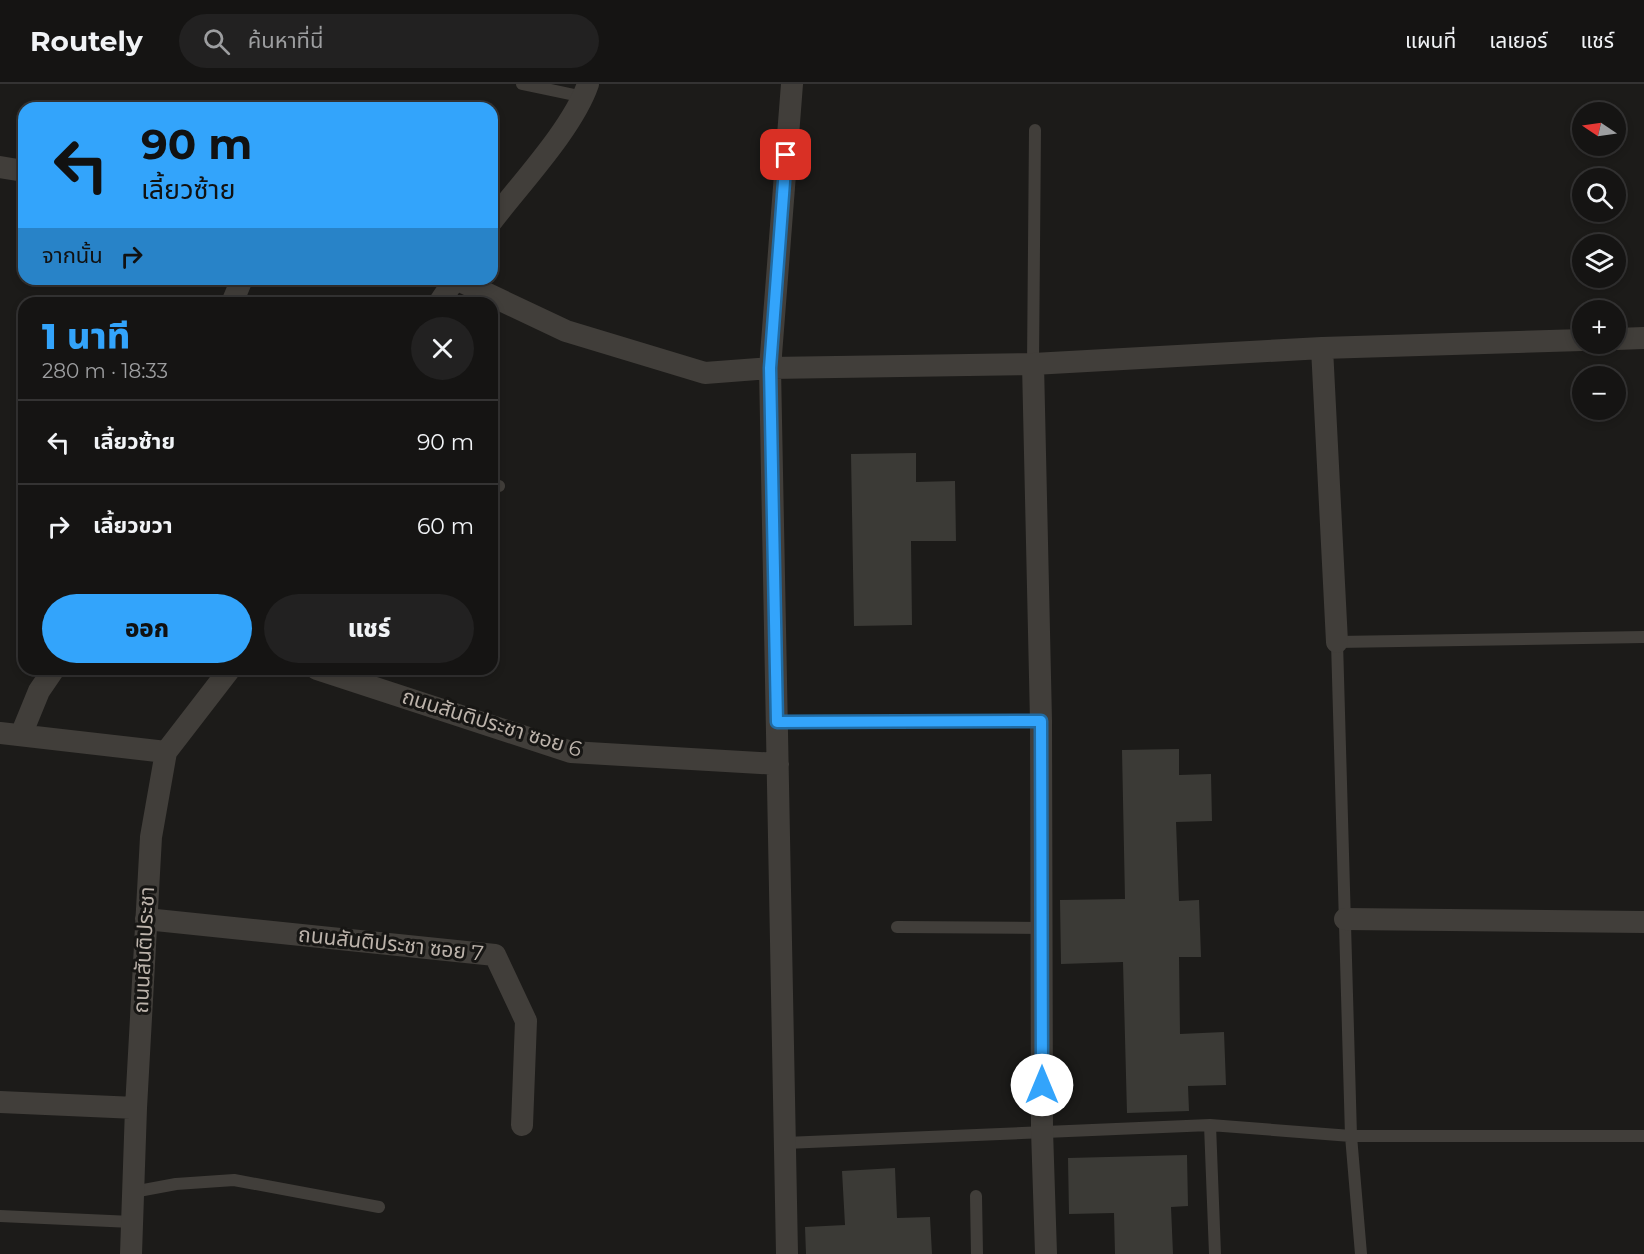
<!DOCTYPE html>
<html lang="th">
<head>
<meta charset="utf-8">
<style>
	:root { --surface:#151413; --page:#222121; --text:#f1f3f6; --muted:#9d9ea0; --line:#343333; --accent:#33a4fb }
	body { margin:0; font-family:Montserrat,"Noto Sans Thai",sans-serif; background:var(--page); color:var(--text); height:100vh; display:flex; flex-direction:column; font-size:22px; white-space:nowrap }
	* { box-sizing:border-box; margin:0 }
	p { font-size:20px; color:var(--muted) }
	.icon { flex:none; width:33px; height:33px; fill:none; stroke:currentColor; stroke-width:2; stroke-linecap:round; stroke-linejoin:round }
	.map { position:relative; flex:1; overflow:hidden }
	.side { position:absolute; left:18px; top:213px; width:480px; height:378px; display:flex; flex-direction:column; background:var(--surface); border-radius:18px; box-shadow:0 3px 9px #0003,0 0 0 2px var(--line) }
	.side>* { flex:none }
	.guide { position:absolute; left:18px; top:18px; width:480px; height:183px; border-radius:18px; box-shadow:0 3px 9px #0003,0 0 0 2px var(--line); background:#33a4fb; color:#111; overflow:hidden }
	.needle { width:39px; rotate:283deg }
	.buttons { position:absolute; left:1572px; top:18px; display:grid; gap:12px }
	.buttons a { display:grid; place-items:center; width:54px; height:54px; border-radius:50%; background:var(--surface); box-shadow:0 3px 9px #0003,0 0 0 2px var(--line); font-size:30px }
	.pin { position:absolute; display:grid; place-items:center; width:51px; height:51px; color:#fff; margin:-26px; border-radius:12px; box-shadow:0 3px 9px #0006 }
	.me { position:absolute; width:66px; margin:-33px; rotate:0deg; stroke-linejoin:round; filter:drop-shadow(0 0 4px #0008) }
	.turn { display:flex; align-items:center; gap:21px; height:126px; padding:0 24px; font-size:27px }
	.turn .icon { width:78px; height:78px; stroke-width:2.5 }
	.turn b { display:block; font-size:42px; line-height:51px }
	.then { display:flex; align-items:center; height:57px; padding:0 24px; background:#0003; gap:12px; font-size:22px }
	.round { display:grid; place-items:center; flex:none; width:63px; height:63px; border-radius:32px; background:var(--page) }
	.headline { display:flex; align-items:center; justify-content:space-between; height:102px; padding:0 24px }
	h1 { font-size:36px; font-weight:800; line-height:45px; color:var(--accent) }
	.button { display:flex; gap:12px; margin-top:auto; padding:12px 24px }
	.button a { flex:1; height:69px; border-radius:36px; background:var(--accent); color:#111; font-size:24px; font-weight:800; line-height:69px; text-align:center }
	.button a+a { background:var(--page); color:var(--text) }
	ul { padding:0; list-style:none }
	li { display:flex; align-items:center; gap:18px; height:84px; padding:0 24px; border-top:2px solid var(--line) }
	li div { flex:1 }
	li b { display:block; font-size:22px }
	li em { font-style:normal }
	header { display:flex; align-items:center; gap:36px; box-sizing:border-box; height:84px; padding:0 30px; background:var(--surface); border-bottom:2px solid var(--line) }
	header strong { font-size:28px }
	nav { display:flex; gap:33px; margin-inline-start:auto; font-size:21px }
	.search { width:420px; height:54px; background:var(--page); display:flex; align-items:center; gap:15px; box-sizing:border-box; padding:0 21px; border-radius:33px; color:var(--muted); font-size:22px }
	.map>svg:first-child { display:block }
	.building { fill:#3b3a36 }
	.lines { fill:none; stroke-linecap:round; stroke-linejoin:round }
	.service { stroke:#413e3a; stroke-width:12 }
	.minor { stroke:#413e3a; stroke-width:22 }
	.route-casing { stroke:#216ba3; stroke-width:15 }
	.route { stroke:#33a4fb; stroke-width:10 }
	.labels { text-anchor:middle; stroke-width:6; stroke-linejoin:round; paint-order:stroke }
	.street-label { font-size:21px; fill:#bcb3ab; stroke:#171614 }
</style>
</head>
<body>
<header>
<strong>Routely</strong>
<div class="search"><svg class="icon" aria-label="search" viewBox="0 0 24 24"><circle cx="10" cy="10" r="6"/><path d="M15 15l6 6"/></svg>ค้นหาที่นี่</div>
<nav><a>แผนที่</a><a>เลเยอร์</a><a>แชร์</a></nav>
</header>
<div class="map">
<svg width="1644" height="1170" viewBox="0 0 1644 1170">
	<rect width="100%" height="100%" fill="#1c1b19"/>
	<!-- building -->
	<path class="building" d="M916 369V398L955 397 956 457H911L912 541 854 542 851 370Z
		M1179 665V691L1211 690 1212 737 1176 738 1179 817 1199 816 1201 873H1179L1180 950 1224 948 1226 1001 1188 1002 1189 1027 1127 1029 1123 878 1061 880 1060 816 1125 815 1122 666Z
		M1187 1071 1188 1122 1171 1123 1173 1170H1115L1114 1129 1069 1130 1068 1074Z
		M895 1084 897 1134 930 1133 932 1170H806L805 1143 845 1141 842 1087Z"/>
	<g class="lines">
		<!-- service -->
		<path class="service" d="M522 0 584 13
			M1033 280 1035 46
			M492 400 499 402
			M777 638 1041 637
			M897 843 1042 844
			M1210 1041 1215 1170
			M785 1059 1210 1041 1351 1052H1644
			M133 1108 176 1100 234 1096 379 1123
			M976 1112 977 1170
			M0 1132 132 1138
			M1361 1170 1351 1052 1337 558 1644 553"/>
		<!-- minor -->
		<path class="minor" d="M0 83 24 87
			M492 137C521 99 573 44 588 0
			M456 195 566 247 705 289 770 284 1033 280 1322 264 1582 256
			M232 219 242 195
			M439 219 455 195
			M1616 255 1644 254
			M1322 264 1337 558
			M1033 280 1041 637 1042 1046 1046 1170
			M317 585 571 668 778 680
			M0 649 166 668
			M21 651 39 607 54 585
			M146 835 495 871 526 937 522 1041
			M1345 835 1644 838
			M0 1018 136 1024
			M131 1170 136 1024 151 753 166 668 230 585
			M787 1170 770 284 792 0"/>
	</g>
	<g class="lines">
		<defs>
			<path id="route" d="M786 71 770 284 777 638 1041 637 1042 1001"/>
		</defs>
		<!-- route casing -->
		<use href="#route" class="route-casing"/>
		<!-- route -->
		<use href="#route" class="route"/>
	</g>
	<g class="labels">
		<!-- street labels -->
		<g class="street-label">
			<text transform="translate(492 639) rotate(17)" y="7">ถนนสันติประชา ซอย 6</text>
			<text transform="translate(391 860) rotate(6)" y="7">ถนนสันติประชา ซอย 7</text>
			<text transform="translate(144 866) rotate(-87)" y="7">ถนนสันติประชา</text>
		</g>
	</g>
</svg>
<div class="buttons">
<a><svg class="needle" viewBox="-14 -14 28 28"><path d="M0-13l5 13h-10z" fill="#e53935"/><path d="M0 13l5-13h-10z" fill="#9d9ea0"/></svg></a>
<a><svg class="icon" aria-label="search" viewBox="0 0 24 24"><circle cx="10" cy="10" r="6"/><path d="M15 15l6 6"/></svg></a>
<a><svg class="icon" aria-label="layers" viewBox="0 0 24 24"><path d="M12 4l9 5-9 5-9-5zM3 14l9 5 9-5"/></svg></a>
<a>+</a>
<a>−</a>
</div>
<div class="pin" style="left:786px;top:71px;background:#d93025"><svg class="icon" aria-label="arrive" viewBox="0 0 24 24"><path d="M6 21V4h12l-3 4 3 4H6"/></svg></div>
<svg class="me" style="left:1042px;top:1001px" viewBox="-20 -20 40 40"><circle r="19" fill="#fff"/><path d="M0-13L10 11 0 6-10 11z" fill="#33a4fb"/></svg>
<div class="guide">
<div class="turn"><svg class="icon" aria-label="left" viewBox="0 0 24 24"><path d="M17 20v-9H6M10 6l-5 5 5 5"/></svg><div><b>90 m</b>เลี้ยวซ้าย</div></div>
<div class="then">จากนั้น<svg class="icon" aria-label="right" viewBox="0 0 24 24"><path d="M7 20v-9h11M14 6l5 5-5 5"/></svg></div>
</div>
<section class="side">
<div class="headline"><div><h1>1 นาที</h1><p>280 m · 18:33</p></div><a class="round"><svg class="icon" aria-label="close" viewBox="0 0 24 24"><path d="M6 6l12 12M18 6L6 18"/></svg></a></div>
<ul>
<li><svg class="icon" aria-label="left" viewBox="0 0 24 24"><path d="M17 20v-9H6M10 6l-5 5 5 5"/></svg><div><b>เลี้ยวซ้าย</b></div><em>90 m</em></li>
<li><svg class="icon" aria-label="right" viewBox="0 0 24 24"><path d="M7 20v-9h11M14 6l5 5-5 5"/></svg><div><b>เลี้ยวขวา</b></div><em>60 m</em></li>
</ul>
<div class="button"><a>ออก</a><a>แชร์</a></div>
</section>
</div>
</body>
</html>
